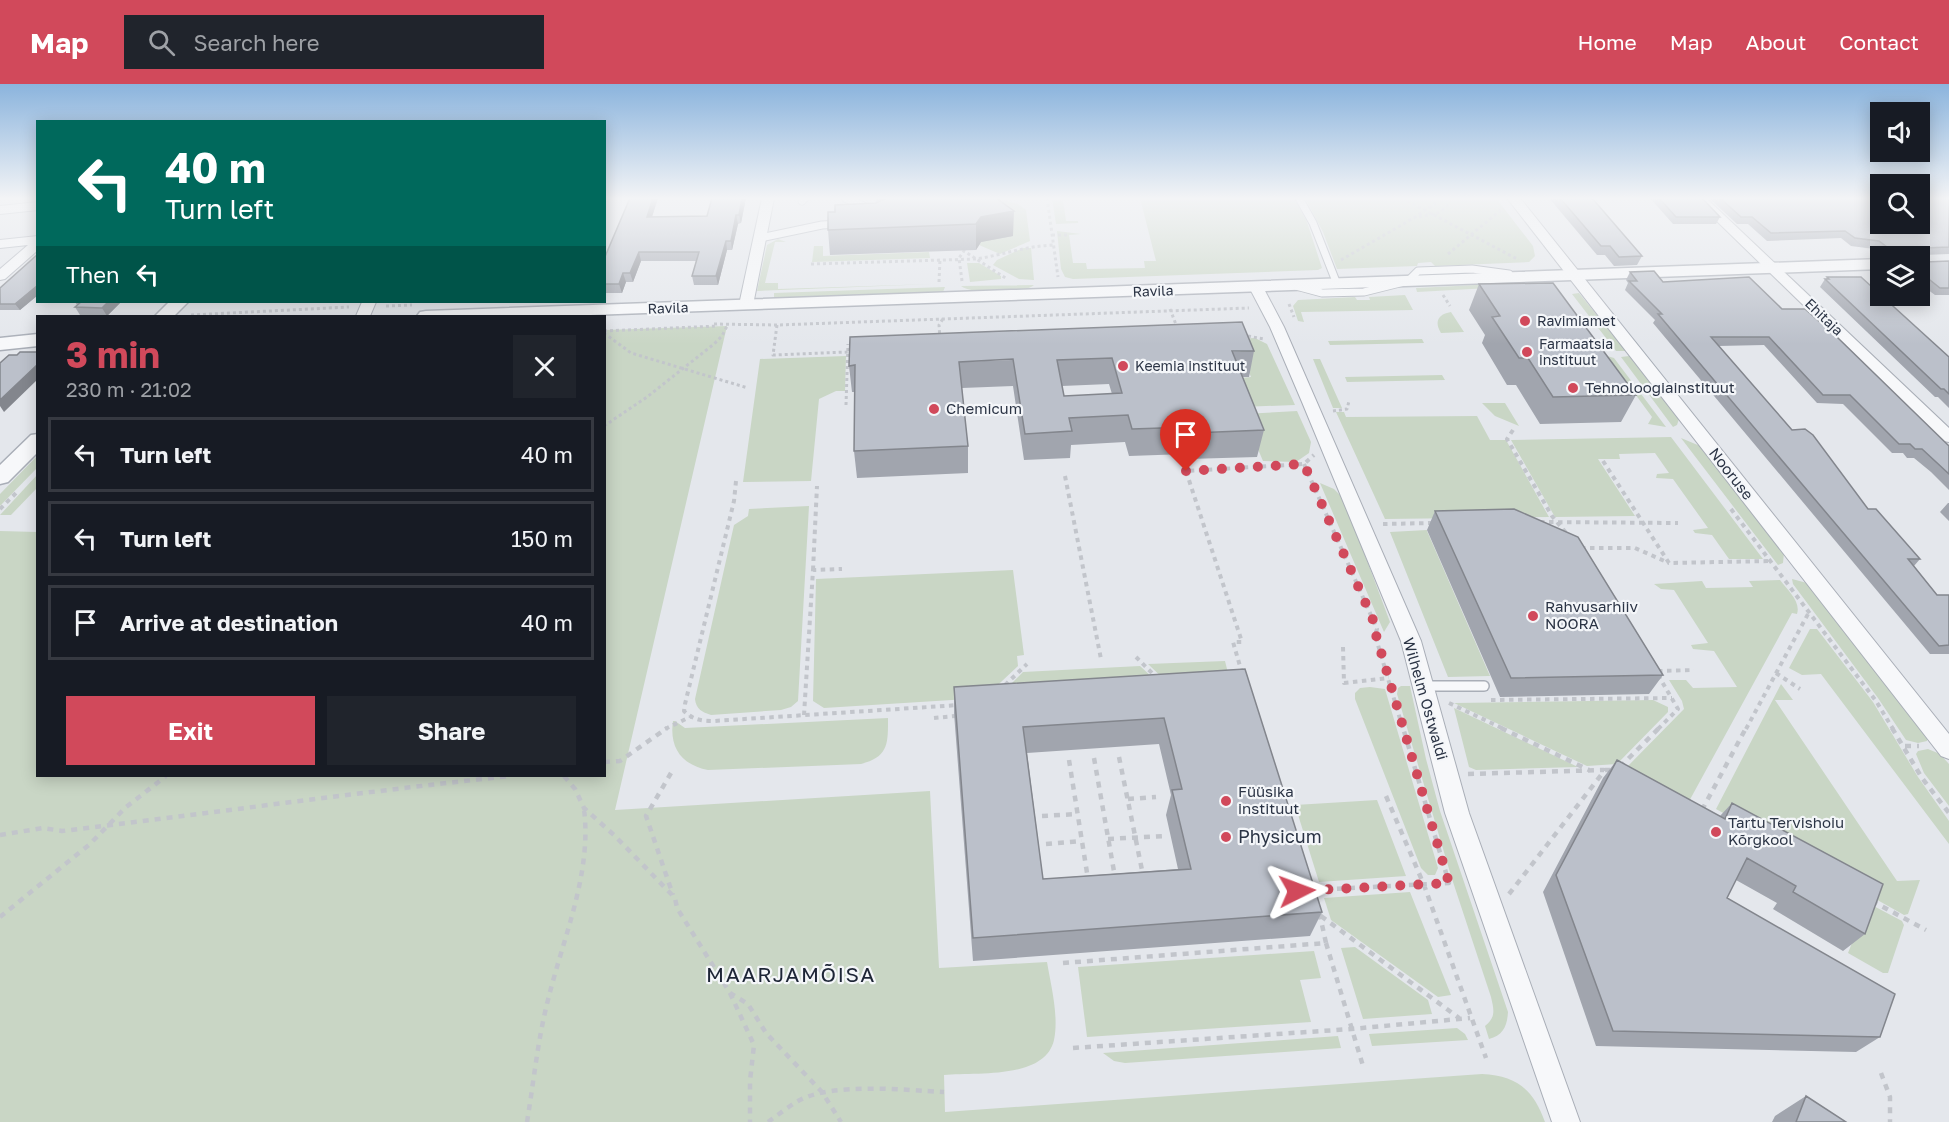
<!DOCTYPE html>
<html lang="en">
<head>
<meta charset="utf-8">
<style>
	:root { --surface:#171b24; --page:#20242c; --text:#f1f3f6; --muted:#9ea1a6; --line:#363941; --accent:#d1495b }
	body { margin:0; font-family:"Golos Text",sans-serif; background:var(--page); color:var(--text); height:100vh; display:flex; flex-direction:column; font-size:22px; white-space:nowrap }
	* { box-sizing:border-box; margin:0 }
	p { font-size:20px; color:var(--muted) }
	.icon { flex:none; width:33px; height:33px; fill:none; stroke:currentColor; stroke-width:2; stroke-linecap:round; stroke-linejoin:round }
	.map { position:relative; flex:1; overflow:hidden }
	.sheet { position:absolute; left:36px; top:231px; width:570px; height:462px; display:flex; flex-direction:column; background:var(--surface); border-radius:0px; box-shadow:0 3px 15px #0003 }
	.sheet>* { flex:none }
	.guide { position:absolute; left:36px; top:36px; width:570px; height:183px; border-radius:0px; box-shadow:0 3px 15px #0003; background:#00695c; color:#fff; overflow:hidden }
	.tools { position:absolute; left:1870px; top:18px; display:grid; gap:12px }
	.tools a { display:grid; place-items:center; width:60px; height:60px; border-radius:0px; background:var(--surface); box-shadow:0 3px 15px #0003; font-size:30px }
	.pin { position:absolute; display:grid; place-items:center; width:51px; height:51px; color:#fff; margin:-62px -26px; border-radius:50% 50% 50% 0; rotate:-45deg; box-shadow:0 0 6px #0007 }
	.pin .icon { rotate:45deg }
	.me { position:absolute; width:66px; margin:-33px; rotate:87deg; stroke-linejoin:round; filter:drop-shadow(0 0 4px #0008) }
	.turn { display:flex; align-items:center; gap:21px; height:126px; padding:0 30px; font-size:27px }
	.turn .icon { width:78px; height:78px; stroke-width:2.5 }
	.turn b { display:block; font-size:42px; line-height:51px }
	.then { display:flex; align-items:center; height:57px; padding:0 30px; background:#0003; gap:12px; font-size:22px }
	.round { display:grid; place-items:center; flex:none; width:63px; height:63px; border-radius:0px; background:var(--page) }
	.summary { display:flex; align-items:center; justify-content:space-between; height:102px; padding:0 30px }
	h1 { font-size:36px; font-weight:700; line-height:45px; color:var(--accent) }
	.action { display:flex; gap:12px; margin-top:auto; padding:12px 30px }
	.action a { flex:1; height:69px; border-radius:0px; background:var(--accent); color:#fff; font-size:24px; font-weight:700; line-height:69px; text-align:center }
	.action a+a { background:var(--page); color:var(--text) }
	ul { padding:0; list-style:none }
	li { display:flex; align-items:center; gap:18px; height:75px; margin:0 12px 9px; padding:0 18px; border:3px solid var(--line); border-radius:0px }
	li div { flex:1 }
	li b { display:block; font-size:22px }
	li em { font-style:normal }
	header { display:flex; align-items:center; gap:36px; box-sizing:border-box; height:84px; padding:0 30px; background:var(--accent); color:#fff }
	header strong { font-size:28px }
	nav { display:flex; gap:33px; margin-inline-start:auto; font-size:21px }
	.search { width:420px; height:54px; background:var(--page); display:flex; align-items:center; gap:15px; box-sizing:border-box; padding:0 21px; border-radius:0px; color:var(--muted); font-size:22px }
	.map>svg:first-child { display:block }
	.green { fill:#c9d6c5 }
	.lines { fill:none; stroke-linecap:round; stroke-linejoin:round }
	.service-far1-casing { stroke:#a9aeb7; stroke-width:9 }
	.service-casing { stroke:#a9aeb7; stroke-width:12 }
	.minor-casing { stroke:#a9aeb7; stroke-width:2 }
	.tertiary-casing { stroke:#a9aeb7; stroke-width:3 }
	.path-far2 { stroke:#c2c5cb; stroke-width:3; stroke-dasharray:3 3; stroke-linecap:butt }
	.path-far1 { stroke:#c2c5cb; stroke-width:4; stroke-dasharray:4.5 4.5; stroke-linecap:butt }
	.path { stroke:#c2c5cb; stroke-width:4.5; stroke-dasharray:6 6; stroke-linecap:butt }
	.service-far1 { stroke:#f7f8fa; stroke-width:7 }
	.service { stroke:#f7f8fa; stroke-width:9 }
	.minor { fill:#f7f8fa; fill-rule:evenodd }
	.tertiary { fill:#f7f8fa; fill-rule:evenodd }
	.wall { fill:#a1a5ae; fill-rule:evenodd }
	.shaded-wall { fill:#83868d }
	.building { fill:#bbc0ca; stroke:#83868d; stroke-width:1.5; fill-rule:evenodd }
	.route { stroke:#d1495b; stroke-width:10; stroke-dasharray:0 18 }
	.poi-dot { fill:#d1495b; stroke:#f4f6f9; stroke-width:2 }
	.labels { text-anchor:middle; stroke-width:4.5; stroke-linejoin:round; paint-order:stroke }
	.far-street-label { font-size:14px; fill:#2b3445; stroke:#f4f6f9 }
	.far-poi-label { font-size:14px; fill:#2b3445; stroke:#f4f6f9; text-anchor:start }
	.poi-label { font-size:15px; fill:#2b3445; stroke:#f4f6f9; text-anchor:start }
	.street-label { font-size:15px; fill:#2b3445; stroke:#f4f6f9 }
	.near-poi-label { font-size:18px; fill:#2b3445; stroke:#f4f6f9; text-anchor:start }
	.near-quarter-label { font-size:21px; letter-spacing:1.5px; fill:#1d2536; stroke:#f4f6f9 }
</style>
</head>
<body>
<header>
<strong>Map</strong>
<div class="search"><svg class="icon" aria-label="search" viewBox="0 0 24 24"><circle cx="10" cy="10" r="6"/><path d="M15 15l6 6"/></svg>Search here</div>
<nav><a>Home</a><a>Map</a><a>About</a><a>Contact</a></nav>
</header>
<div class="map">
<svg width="1949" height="1038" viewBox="0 0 1949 1038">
	<rect width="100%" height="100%" fill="#e4e7ec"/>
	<!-- green -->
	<path class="green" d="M1052 114H1075L1063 116 1066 137H1078V139L1056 140Z
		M1140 114H1294L1307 138 1322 184 1318 186 1073 195 1065 193 1061 185 1057 147 1081 150 1069 151 1073 179H1086L1087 185 1145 184 1144 177H1156Z
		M1305 114H1496L1533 162 1535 172 1529 178 1435 182 1431 178 1418 179 1417 182 1337 185 1323 148Z
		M1000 115 1018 120 1026 126 1030 157 1000 170 979 161 981 157 1002 154 989 140Z
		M778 155 786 158H775L765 199H778V205L932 200 757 207 767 161Z
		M814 162H823V172L929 168 930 174 812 178Z
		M1023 164H1031L1034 196 1019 195 993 181 997 176Z
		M967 179H979L1001 192V195L970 198Z
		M1535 198 1543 201 1417 208 1416 204Z
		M1034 201C1024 210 972 211 961 202Z
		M945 203 943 208 937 209 774 214V209Z
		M1579 209 1626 267H1616L1572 210Z
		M1405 211 1413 226 1301 228 1304 238 1298 237 1293 222 1298 216 1355 213 1357 216H1370L1369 213Z
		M1451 228 1464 248 1441 249C1434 238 1438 230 1451 228Z
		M727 242 615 726 930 707 939 884 1047 878C1051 902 1059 932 1054 956 1045 996 975 988 944 991L945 1028 1482 990C1517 992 1533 1005 1545 1038H0V447L37 448 38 692H604L605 246Z
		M1255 254 1267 260 1295 321 1241 323 1230 295 1251 293 1239 264 1212 256Z
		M1422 255 1424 259 1330 261 1328 257Z
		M846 272 845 307H836L819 315 811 397 743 398 760 275Z
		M1607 272 1614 274 1666 343 1648 340 1652 333Z
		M1629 272 1679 335 1677 341 1673 343 1621 273Z
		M1313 275H1320L1342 324H1333Z
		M1442 291 1445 296 1347 298 1345 293Z
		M1482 319H1505L1519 342 1495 332Z
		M1297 327 1311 358 1309 369 1296 378 1263 377 1243 330Z
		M1336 328H1344L1346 333 1477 332 1490 356H1506L1549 433 1385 435Z
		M1671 353 1763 475H1729L1712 451 1695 449 1693 446 1708 444 1673 395 1656 394 1657 390 1669 389 1655 369 1619 370 1620 375H1598L1635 432 1555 433 1511 356Z
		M1681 354 1700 362 1784 469 1783 479 1778 481Z
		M37 372V384L0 422V410Z
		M37 391V404L11 431H0Z
		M1320 399 1334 405 1344 415 1390 538 1384 548Z
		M809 422 798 617 791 623 781 626 711 631C702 628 696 625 695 615L734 441 748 432 749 425Z
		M1427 446V447L1490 592 1448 593 1390 448Z
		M1013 486 1024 571 1017 572 1018 582 984 614 824 624 813 617 816 495Z
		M1792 495 1807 499 1927 654V657L1918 659 1906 656 1878 614 1793 500Z
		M1780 496C1788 507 1801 517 1797 530L1792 529 1687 721 1628 682 1684 625 1682 617 1669 596H1686L1693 604 1737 603 1714 567 1693 565 1691 561 1708 559 1674 506 1661 505 1654 500 1702 497 1706 504 1753 503 1749 497Z
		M1810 545H1817L1873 618 1918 693 1949 737V760L1821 590 1802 591 1789 584Z
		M1225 577 1229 593 1173 604 1148 580Z
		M1140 582 1164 604 999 612 1023 588Z
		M1781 600 1793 616H1775L1897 797 1920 796 1908 830 1904 831 1716 725Z
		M1401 602H1410L1426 675 1440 727 1508 928C1507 943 1503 951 1489 955L1485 942C1496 933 1494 926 1491 913L1452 795 1397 610 1398 604Z
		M1370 603 1385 605 1438 784 1435 791H1428L1421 784 1355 615V609L1360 604Z
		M1653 616 1668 623V628L1617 680 1587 682 1454 619Z
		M1454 624 1578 683 1476 686 1469 683Z
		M888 634C888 659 889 673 861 680L708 686C682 681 669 664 673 637H675L685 644Z
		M1928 665 1940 670 1949 680V722L1924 689 1916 670 1918 667Z
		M1377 716 1406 792 1319 798 1295 721Z
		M1410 808 1451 911 1438 913 1331 836 1324 814Z
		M1868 819 1902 837 1904 841 1888 889H1883L1848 869Z
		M1355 863 1428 916 1432 930 1363 935 1341 864Z
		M1314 867 1321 894 1300 896 1311 938 1087 953 1078 883Z
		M1457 944 1465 950 1468 956 1372 962 1369 950Z
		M1338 952 1341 964 1125 979 1114 977 1103 969Z"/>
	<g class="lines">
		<defs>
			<path id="service-far1" d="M845 114 868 124
				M1299 114 1313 139 1337 200
				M802 117 805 114
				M760 154 822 141 840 140
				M1296 202 1322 209 1364 208 1408 197 1418 187 1472 185 1509 190"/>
			<path id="service" d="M1424 602H1484"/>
			<path id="minor" d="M604 114H611L605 118Z
				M762 114H774L753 221 746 225 739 221Z
				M1507 114H1520L1949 650V675L1941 672Z
				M1693 114H1706L1949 344V358L1943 357Z
				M38 118V126L0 130V122Z
				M38 152V166L5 195 0 196V185L28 161 0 164V156Z
				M1256 199 1263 203 1284 243 1421 557 1469 729 1580 1038H1552L1445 729 1401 557 1302 318 1270 243 1249 203Z
				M362 218H376L370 232H356Z"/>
			<path id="tertiary" d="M1881 175V185L562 232H417L420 228 426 227Z
				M169 218H188L174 232H155Z
				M38 250V262L0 266V254Z
				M38 350V368L8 398 0 400V381L31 351Z"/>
		</defs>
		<!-- service-far1 casing -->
		<use href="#service-far1" class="service-far1-casing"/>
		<!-- service casing -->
		<use href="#service" class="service-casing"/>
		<!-- minor casing -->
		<use href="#minor" class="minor-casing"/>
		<!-- tertiary casing -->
		<use href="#tertiary" class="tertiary-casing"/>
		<!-- path-far2 -->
		<path class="path-far2" d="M1047 114 1058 193
			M1402 114 1517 175
			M1419 133 1441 128 1453 114
			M1052 151H1069
			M1448 170 1502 125
			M1341 176 1417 132 1443 114
			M811 180 976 175C1002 171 1026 162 1053 161
			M962 197 959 174 964 167 1007 195
			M939 198 940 175
			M1443 211 1450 222
			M1289 220 1294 233
			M386 222 412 221
			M1170 225 1177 243
			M191 231 349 223
			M714 240 777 241 1249 224
			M777 241 773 271 848 268
			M604 247 718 242
			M604 249 631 269 748 304
			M1248 252 1264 255
			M940 255 939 241 944 233
			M846 321 848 260
			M1333 327 1347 325 1349 317
			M604 342 647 313 714 260 722 252 727 242H725"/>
		<!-- path-far1 -->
		<path class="path-far1" d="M1513 346 1507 355 1552 432 1567 450
			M1603 377 1669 479 1770 477
			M1304 380 1377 545 1375 551 1403 645
			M1065 392 1101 575
			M736 397 734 417 685 620 684 627C693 636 702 637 714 637L959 621
			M0 425 18 407
			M1731 425 1876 617 1893 645
			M1540 438 1678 439
			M1383 440 1433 439
			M1581 464H1635L1669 479
			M813 486 817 402
			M1343 563 1344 599 1389 594
			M1136 573 1156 593
			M1658 587 1694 586
			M1242 589 1233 558H1242L1186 387 1304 380 1314 371
			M1776 589 1800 605
			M1005 601 1027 580
			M1491 616 1672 614
			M1449 619 1504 645
			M804 631 813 486 842 485
			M934 634 955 632
			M665 645 690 633
			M1658 645 1678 625 1658 591
			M1746 645 1808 530"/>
		<!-- path -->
		<path class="path" d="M1501 644 1589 686
			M1892 644 1922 694 1949 729
			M1905 662H1919
			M1119 673 1143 791
			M1094 674 1115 793
			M1069 676 1088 795
			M604 678 620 677 667 644
			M1620 683 1659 644
			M671 689 646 732 673 811
			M1468 690 1604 686
			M564 692 575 705 584 724 615 752 675 814 677 824 730 909 748 920 766 949 822 1008 841 1038
			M1386 712 1424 801 1486 974
			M1128 715 1156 713
			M1702 726 1746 644
			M1042 732 1077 730
			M0 751 43 744 62 747C212 729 360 708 510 692
			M1108 755 1165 752
			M1046 760 1082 757
			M1313 806 1449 799 1403 644
			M1509 810 1605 686H1614
			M1872 817 1926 846
			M1321 832 1459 934
			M0 833 90 760 125 724 166 692
			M1326 859 1363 982
			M1063 879 1326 859 1319 827
			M730 909 754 961 750 997V1038
			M1073 964 1351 945 1470 934
			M1881 989 1890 1013V1038
			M527 1038C534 996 538 953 549 912 564 852 592 788 584 725
			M768 1038C778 1031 788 1023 798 1017 832 998 905 1006 944 1008"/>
		<!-- service-far1 -->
		<use href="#service-far1" class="service-far1"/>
		<!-- service -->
		<use href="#service" class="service"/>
		<!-- minor -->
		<use href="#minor" class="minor"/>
		<!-- tertiary -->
		<use href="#tertiary" class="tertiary"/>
	</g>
	<!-- wall -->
	<path class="wall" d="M630 114H658L652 133 707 132 746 114 741 139 738 140 732 166H727L718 201H694L692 192 696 177H641L633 198H626L622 209H604V175Z
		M876 114H1001L1000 117 1013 152 981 158 976 166 830 171 828 146 835 128 876 119Z
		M1549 114H1592L1642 172 1637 181 1614 182 1605 171H1597Z
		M1650 114H1702L1720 133 1716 140H1673Z
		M1709 114H1949V170L1923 171V176L1925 178 1949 177V211H1935L1920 200V172H1884L1874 165 1851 162 1841 154 1767 157 1748 140H1737Z
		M38 170V211L20 226H0V204Z
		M1630 188 1663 198 1782 225 1949 362V406L1931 388 1914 374H1907L1903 369H1892L1843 320 1817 319 1764 261 1718 262 1792 346 1868 425 1920 475 1914 482 1937 511H1949V570H1930L1653 239 1655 236 1625 206 1628 199 1626 196Z
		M1827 193 1949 273V324L1938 313H1935L1820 203 1825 195H1826Z
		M1479 200 1636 311 1621 338 1540 340 1516 301H1507L1482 259 1485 251 1469 226Z
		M75 218H121L107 232 80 231 75 223 77 221Z
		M1254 267 1249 293H1242L1264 346 1257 373 1188 375 1186 370 1129 372 1125 358 1071 361 1070 374 1024 376 1013 302 962 304 968 362V389L857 394 854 367 855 308H852L849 282ZM1109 300 1112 310 1064 312 1062 302Z
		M1948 419H1949V437L1940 428Z
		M1435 427 1663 591 1649 610 1500 613 1427 446Z
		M1245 585 1322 828 1310 852 973 877 954 629V603ZM1159 660 1171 711 1166 731 1178 785 1043 795 1027 669Z
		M1617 676 1720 732 1732 719 1865 850 1843 867 1773 825 1777 819 1736 796 1727 814 1880 953 1856 968 1596 962 1543 808 1603 694Z
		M1806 1012 1846 1038H1772L1775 1032Z"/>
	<!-- shaded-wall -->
	<path class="shaded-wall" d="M653 114H658L649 142 647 133Z
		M742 114H746L741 139 739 131Z
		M991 114H1001L993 131 1014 127 1013 152 981 158 976 166V140Z
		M736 131 738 140 732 166 731 157Z
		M726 157 727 166 718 201 716 192Z
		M639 168 641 177 633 198 630 189Z
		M623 189 626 198 622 209 619 200Z
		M38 201V211L20 226 15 220Z
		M108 218H121L107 232 102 224Z
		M38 280V295L4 328 0 322V316Z"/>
	<!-- building -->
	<path class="building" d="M630 114H653L647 133 707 132 712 114H742L739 131H736L731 157H726L716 192H692L699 168H639L630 189H623L619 200H604V175Z
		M886 114H996L1014 127 981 133 976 140 828 146V128H835V121L876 119Z
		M1560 114H1592L1642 172 1619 173 1610 162H1601Z
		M1659 114H1702L1720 133H1676Z
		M1720 114H1881V140H1920V114H1949V163L1924 164 1923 176 1925 178 1949 177V204H1940L1920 188V172H1899L1879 157 1855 154 1845 147 1771 149 1752 133H1741Z
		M38 170V201L15 220H0V204Z
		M1654 187 1663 198 1749 193 1782 225H1805L1838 254 1949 362V390L1922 365H1915L1910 360H1899L1850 311H1823L1769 253H1711L1792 346 1805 345 1813 351 1868 425H1876L1920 475H1908L1937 511H1949V561L1939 562 1658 230H1662L1629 197H1637L1630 188Z
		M1827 193H1861L1949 273V310L1944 305H1941L1825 195H1829Z
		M1553 199 1636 311 1553 313 1528 274H1519L1492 233 1500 232 1479 200Z
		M81 218H108L102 224 75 223Z
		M1242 238 1254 267H1232L1264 346 1193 349 1191 343 1132 345 1128 331 1069 334 1072 347 1025 350 1013 275 959 278 968 362 854 367 855 281 849 282 850 253ZM1112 274 1122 309 1064 312 1057 276Z
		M20 268H38V280L0 316V279L9 271H17Z
		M1514 425 1578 453 1663 591 1511 594 1435 427Z
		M1245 585 1322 828 973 854 954 603ZM1164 634 1182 705 1172 706 1191 785 1043 795 1023 643Z
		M1617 676 1725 735 1732 719 1883 800 1865 850 1793 808 1796 802 1747 774 1727 814 1895 910 1880 953 1613 947 1556 791Z
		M1806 1012 1846 1038H1796Z"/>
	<!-- sky -->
	<linearGradient id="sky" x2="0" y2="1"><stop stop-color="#8bb4dd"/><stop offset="0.44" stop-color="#f3f4f6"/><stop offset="1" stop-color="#f3f4f6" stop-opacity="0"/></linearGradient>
	<rect width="1949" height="260" fill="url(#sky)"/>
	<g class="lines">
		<!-- route -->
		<path class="route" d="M1186 387 1304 380 1377 545 1376 551 1449 799 1297 807"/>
	</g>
	<!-- markers -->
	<g class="poi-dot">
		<circle cx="1525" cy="237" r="6"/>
		<circle cx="1527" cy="268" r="6"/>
		<circle cx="1123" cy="282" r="6"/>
		<circle cx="1573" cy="304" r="6"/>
		<circle cx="934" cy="325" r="6"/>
		<circle cx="1533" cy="532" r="6"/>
		<circle cx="1226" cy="717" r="6"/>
		<circle cx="1716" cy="748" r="6"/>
		<circle cx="1226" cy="753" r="6"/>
	</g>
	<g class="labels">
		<!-- far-street labels -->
		<g class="far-street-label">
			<text transform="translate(1153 207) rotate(-2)" y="5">Ravila</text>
			<text transform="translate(668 224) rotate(-2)" y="5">Ravila</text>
			<text transform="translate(1824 233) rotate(44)" y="5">Ehitaja</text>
		</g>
		<!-- far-poi labels -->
		<g class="far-poi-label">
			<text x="1537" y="242">Ravimiamet</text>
			<text x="1539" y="265">Farmaatsia<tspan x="1539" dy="16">instituut</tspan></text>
			<text x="1135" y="287">Keemia instituut</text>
		</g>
		<!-- poi labels -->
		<g class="poi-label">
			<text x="1585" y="309">Tehnoloogiainstituut</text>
			<text x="946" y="330">Chemicum</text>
			<text x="1545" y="528">Rahvusarhiiv<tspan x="1545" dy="17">NOORA</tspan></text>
			<text x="1238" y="713">Füüsika<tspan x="1238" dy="17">instituut</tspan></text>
			<text x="1728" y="744">Tartu Tervishoiu<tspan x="1728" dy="17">Kõrgkool</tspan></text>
		</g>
		<!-- street labels -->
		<g class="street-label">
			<text transform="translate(1731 390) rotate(52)" y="5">Nooruse</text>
			<text transform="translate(1425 615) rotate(74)" y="5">Wilhelm Ostwaldi</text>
		</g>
		<!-- near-poi labels -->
		<g class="near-poi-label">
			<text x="1238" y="759">Physicum</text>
		</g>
		<!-- near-quarter labels -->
		<g class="near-quarter-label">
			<text x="791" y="898">MAARJAMÕISA</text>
		</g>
	</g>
</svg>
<div class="tools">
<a><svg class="icon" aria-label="sound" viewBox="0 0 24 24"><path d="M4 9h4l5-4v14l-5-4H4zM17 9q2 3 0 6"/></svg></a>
<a><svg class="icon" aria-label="search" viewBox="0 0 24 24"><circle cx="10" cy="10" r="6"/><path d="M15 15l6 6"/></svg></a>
<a><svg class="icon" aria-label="layers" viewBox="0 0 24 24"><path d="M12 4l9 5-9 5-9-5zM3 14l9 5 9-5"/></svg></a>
</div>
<div class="pin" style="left:1186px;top:387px;background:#d93025"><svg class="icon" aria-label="arrive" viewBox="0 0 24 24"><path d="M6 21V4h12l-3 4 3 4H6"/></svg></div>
<svg class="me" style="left:1297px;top:807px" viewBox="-20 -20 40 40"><path d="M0-17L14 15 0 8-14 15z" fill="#d1495b" stroke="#fff" stroke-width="4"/></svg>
<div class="guide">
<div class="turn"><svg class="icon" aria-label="left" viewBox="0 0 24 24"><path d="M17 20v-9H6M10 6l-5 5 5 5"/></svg><div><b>40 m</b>Turn left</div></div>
<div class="then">Then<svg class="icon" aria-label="left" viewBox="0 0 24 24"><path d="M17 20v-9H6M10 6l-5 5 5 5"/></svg></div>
</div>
<section class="sheet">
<div class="summary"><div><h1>3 min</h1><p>230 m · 21:02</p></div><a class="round"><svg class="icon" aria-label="close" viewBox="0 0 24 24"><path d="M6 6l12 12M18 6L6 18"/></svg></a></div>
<ul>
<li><svg class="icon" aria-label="left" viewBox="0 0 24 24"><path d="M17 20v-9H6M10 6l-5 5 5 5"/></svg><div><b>Turn left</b></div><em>40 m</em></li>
<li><svg class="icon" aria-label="left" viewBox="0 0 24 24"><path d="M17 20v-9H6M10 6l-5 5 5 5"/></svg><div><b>Turn left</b></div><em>150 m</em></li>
<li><svg class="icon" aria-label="arrive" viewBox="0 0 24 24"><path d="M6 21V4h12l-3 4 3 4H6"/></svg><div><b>Arrive at destination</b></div><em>40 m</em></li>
</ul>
<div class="action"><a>Exit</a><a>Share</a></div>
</section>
</div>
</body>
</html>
